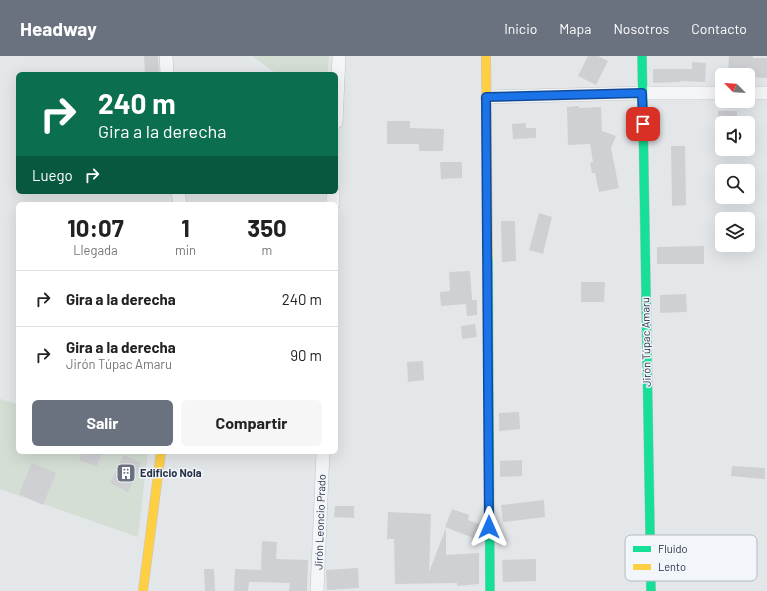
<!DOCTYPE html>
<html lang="es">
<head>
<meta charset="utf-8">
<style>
	:root { --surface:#fff; --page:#f6f6f6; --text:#222; --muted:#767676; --line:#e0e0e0; --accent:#6a717f }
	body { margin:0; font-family:Barlow,sans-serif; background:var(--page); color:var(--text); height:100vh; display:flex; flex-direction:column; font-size:15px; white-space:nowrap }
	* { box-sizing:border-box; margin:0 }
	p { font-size:13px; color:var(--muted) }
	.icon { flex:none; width:22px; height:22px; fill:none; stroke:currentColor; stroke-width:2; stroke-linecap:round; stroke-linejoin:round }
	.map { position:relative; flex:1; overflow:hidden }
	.drawer { position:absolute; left:16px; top:146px; width:322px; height:252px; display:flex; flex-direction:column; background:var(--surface); border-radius:6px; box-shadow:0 4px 16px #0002 }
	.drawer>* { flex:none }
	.guide { position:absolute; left:16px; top:16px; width:322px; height:122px; border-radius:6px; box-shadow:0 4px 16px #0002; background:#0b6e4f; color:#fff; overflow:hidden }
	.needle { width:26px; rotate:294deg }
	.fabs { position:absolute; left:715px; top:12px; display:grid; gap:8px }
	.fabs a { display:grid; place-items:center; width:40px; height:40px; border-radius:6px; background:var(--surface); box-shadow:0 4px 16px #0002; font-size:20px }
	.pin { position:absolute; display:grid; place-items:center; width:34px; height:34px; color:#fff; margin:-17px; border-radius:8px; box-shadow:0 2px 6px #0006 }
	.me { position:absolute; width:44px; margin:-22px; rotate:0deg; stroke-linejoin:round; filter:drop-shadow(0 0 3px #0008) }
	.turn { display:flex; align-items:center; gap:14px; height:84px; padding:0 16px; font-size:18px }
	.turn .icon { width:52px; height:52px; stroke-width:2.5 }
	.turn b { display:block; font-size:28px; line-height:34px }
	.then { display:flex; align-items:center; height:38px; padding:0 16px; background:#0003; gap:8px; font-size:15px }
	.eta { display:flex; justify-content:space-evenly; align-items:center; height:68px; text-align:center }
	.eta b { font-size:24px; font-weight:700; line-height:28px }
	.action { display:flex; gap:8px; margin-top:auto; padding:8px 16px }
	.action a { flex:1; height:46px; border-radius:6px; background:var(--accent); color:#fff; font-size:16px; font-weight:700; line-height:46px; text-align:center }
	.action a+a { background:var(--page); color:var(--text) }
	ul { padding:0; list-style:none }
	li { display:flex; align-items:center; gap:12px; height:56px; padding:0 16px; border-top:1px solid var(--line) }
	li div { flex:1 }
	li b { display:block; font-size:15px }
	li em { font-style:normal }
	header { display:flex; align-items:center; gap:24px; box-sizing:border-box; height:56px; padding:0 20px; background:var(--accent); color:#fff }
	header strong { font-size:19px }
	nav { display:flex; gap:22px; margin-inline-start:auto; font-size:14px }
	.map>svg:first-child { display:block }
	.green { fill:#d4ded4 }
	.building { fill:#ced0d3 }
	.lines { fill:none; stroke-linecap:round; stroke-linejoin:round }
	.street-casing { stroke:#c2c5c8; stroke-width:14 }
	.fast-casing { stroke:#c2c5c8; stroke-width:10 }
	.slow-casing { stroke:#c2c5c8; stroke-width:10 }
	.street { stroke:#f3f5f6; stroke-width:13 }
	.fast { stroke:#16e098; stroke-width:9 }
	.slow { stroke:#ffcf43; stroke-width:9 }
	.route-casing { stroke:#114b97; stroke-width:10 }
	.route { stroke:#1a73e8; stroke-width:7 }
	.labels { text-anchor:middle; stroke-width:3; stroke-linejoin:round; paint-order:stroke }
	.street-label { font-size:11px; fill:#283246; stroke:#f2f5f9 }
	.poi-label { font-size:11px; font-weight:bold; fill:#283246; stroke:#f2f5f9; text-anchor:start }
	.key { fill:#f2f5f9; stroke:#b5bac3; stroke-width:1 }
	.key-label { font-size:11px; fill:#283246 }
</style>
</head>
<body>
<header>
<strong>Headway</strong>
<nav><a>Inicio</a><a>Mapa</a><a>Nosotros</a><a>Contacto</a></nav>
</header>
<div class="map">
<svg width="767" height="535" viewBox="0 0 767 535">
	<rect width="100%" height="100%" fill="#e4e7ea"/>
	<!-- green -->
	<path class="green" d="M252 0H329L328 18H277Z
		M0 343 18 348V396H148L138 481 0 433Z"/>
	<!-- building -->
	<path class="building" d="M144 0H158L159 18H145Z
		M588 0H598L608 5 596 29 578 20Z
		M729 0H753V2H767V22L748 21V19H728Z
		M692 6 706 7 705 26 680 25V26L653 27V13H692Z
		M579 50V52L601 51 602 75 616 80 611 92 619 132 599 136 595 117H592L590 107 593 106 590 88 568 89 567 51Z
		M718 55H737V67H718Z
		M387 65H410V72L444 73 443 95H419V88H387Z
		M526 67V72H536V82L513 83 512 68Z
		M671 90H685L686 149 672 150Z
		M440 106H462V122L441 123Z
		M539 157 552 161 543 198 529 194Z
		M501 165H515L516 205 502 206Z
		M704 190V208H657V191Z
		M470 215 472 244H477V259L467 260 466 248 441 250 440 236 450 235 449 216Z
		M581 226H605L604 246H581Z
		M686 238 687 256 660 257V239Z
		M475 268 477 281 462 283 461 270Z
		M423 305 424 324 408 326 407 306Z
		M519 356 520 373 499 375V357Z
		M82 396H102L97 410 79 404Z
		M124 399 141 407 128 436 110 427Z
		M522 404V420L500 421V405Z
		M32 407 56 417 43 449 19 438Z
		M732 410 765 412V423L731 420Z
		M544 444 545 461 503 466 501 449Z
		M335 450H354V462L334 461Z
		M452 453 469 459 468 464 479 468V476L476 483 445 471Z
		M388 456 431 458 429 516 446 472V499L479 497V528L457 530V527L395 528 394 483H387Z
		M262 485 277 486 276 503 308 504 307 535H289L290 527 249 526 248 535H234L235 513 261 514Z
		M536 503V525L503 526 502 504Z
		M358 512 359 532 327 534 326 514Z
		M204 513H214L215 535H205Z"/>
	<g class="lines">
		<defs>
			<path id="street" d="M166 0 167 18
				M748 37H767
				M487 41 642 37H722
				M336 66 339 0
				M178 136 180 148
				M333 148V136
				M317 535 323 396"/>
			<path id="fast" d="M642 0 651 535
				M488 202 490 535"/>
			<path id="slow" d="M486 0 488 202
				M143 535 161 396"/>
		</defs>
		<!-- street casing -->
		<use href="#street" class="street-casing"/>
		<!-- fast casing -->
		<use href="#fast" class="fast-casing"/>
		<!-- slow casing -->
		<use href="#slow" class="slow-casing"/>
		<!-- street -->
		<use href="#street" class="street"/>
		<!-- fast -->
		<use href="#fast" class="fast"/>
		<!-- slow -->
		<use href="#slow" class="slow"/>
	</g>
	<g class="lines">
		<defs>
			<path id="route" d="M489 471 486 41 642 37 643 68"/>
		</defs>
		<!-- route casing -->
		<use href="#route" class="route-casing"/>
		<!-- route -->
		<use href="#route" class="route"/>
	</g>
	<!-- icons -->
	<defs>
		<symbol id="building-square" viewBox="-11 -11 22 22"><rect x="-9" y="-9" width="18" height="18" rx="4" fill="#6a717f" stroke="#f2f5f9"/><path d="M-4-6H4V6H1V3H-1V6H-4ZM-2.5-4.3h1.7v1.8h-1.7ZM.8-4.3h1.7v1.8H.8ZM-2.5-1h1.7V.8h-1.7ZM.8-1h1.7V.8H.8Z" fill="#fff"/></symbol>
	</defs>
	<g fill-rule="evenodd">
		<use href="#building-square" x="115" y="406" width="22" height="22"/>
	</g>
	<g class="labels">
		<!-- street labels -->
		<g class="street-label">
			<text transform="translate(646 286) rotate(-91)" y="4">Jirón Túpac Amaru</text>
			<text transform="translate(320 466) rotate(-88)" y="4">Jirón Leoncio Prado</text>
		</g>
		<!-- poi labels -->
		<g class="poi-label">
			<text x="140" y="421">Edificio Nola</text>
		</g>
	</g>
	<!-- legend -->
	<rect x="625" y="479" width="132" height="46" rx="6" class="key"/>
	<rect x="633" y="490" width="18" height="6" fill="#16e098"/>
	<rect x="633" y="508" width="18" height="6" fill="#ffcf43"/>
	<g class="key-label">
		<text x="658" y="497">Fluido</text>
		<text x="658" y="515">Lento</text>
	</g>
</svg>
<div class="fabs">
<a><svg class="needle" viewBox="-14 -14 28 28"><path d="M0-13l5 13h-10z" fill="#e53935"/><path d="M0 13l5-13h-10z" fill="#767676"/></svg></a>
<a><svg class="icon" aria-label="sound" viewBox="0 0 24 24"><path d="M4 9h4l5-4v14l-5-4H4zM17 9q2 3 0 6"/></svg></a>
<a><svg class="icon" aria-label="search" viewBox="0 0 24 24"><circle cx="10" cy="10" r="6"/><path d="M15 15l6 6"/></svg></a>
<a><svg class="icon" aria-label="layers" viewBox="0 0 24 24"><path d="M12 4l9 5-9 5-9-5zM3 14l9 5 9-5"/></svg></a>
</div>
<div class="pin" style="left:643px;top:68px;background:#d93025"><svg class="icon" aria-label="arrive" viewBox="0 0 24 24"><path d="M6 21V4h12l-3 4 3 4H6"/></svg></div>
<svg class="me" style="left:489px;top:471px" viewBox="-20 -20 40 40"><path d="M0-17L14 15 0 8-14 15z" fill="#1a73e8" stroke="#fff" stroke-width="4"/></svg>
<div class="guide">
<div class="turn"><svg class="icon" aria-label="right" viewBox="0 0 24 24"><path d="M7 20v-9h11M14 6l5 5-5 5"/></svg><div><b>240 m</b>Gira a la derecha</div></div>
<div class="then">Luego<svg class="icon" aria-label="right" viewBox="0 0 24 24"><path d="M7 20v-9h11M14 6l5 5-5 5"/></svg></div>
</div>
<section class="drawer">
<div class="eta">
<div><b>10:07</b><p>Llegada</p></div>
<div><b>1</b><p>min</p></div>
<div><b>350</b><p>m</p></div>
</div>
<ul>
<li><svg class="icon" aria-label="right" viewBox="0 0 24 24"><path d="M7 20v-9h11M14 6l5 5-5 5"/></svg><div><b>Gira a la derecha</b></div><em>240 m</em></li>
<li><svg class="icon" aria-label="right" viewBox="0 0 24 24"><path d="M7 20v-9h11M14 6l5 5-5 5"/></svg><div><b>Gira a la derecha</b><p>Jirón Túpac Amaru</p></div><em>90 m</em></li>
</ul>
<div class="action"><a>Salir</a><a>Compartir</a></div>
</section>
</div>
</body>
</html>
